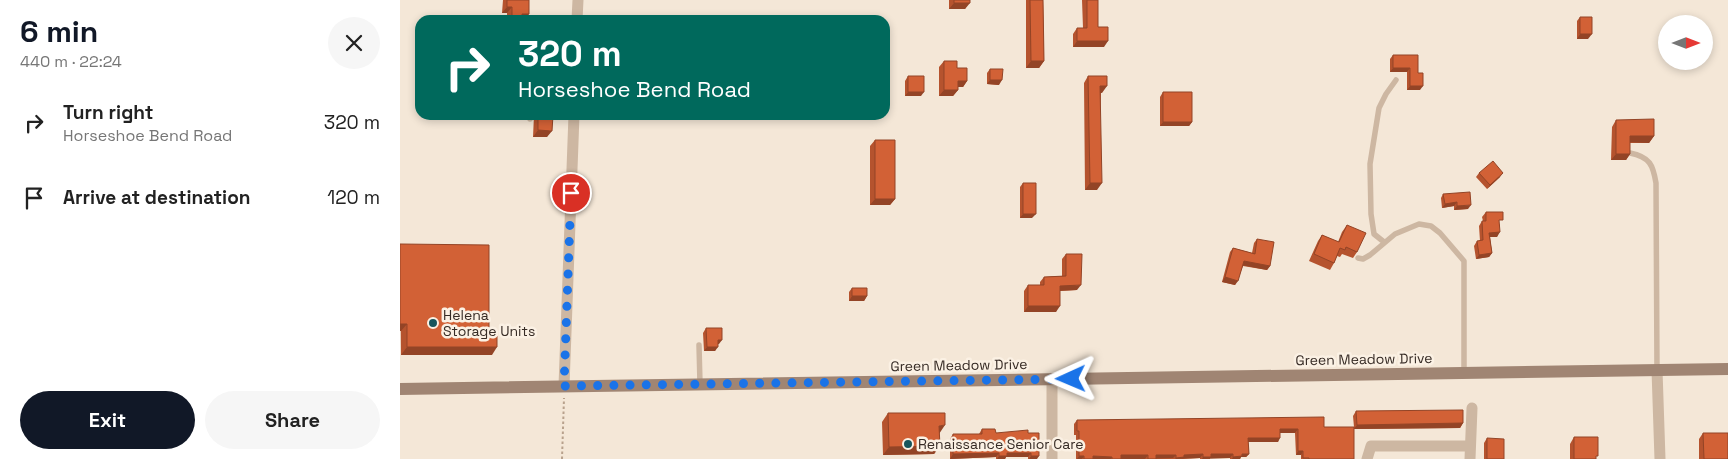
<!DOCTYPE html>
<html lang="en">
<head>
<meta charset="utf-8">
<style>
	:root { --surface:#fff; --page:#f6f6f6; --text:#222; --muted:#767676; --accent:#111827 }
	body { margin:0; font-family:"Space Grotesk",sans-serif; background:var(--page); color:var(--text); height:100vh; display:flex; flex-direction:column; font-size:19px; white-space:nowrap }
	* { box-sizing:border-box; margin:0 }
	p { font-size:16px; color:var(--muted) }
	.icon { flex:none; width:28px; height:28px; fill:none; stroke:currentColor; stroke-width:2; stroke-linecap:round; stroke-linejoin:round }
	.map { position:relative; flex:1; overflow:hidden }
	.sheet { display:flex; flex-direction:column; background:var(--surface); width:400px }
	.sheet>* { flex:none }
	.banner { position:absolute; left:15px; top:15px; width:475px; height:105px; border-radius:15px; box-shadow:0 2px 8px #0003; background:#00695c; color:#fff; overflow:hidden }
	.needle { width:32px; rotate:90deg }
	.fabs { position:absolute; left:1258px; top:15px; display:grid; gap:10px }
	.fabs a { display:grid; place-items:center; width:55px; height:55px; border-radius:50%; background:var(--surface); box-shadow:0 2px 8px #0003; font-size:25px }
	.pin { position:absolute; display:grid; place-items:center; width:42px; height:42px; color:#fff; margin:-21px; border:2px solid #fff; border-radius:50%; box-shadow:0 1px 5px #0007 }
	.me { position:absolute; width:55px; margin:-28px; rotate:269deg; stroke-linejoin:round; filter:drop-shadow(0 0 4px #0008) }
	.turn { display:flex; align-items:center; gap:18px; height:105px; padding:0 20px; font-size:22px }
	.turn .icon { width:65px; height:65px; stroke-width:2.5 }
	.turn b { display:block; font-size:35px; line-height:42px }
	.round { display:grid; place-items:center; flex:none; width:52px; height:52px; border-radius:26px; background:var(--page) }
	.head { display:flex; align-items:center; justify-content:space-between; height:85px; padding:0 20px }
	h1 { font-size:30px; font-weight:600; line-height:38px; color:var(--accent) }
	.button { display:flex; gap:10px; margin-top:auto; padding:10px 20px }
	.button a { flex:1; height:58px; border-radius:30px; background:var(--accent); color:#fff; font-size:20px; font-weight:600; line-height:58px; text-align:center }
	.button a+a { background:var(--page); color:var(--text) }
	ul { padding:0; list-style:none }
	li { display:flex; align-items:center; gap:15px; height:75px; padding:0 20px }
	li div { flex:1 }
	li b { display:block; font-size:19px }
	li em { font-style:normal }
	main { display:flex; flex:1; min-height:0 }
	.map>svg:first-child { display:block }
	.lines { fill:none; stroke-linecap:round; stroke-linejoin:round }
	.path { stroke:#b8a18c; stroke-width:2; stroke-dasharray:2.5 2.5; stroke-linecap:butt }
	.service { stroke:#cdb7a2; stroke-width:5.5 }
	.minor { stroke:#cdb7a2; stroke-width:11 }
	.secondary { stroke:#a08573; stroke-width:12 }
	.wall { fill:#b5532e }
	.shaded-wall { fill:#934426 }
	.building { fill:#d26136; stroke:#934426 }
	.route { stroke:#1a73e8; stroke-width:9; stroke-dasharray:0 16.2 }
	.poi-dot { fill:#17555c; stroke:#fbf1e4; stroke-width:2 }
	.labels { text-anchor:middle; stroke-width:5; stroke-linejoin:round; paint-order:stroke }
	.poi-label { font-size:14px; fill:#362b25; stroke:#fbf1e4; text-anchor:start }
	.street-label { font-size:14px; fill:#362b25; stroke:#fbf1e4 }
</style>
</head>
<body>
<main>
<section class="sheet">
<div class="head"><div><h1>6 min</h1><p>440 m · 22:24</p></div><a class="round"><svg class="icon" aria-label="close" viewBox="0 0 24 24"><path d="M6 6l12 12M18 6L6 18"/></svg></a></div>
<ul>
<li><svg class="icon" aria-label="right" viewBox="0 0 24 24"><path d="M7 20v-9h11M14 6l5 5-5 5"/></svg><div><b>Turn right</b><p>Horseshoe Bend Road</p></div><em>320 m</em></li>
<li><svg class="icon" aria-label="arrive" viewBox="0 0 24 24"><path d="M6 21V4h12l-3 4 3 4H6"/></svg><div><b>Arrive at destination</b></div><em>120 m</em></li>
</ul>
<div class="button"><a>Exit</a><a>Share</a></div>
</section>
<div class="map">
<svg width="1328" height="459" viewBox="0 0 1328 459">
	<rect width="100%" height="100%" fill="#f4e7d7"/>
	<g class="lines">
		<!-- path -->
		<path class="path" d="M162 459 164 398"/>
		<!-- service -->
		<path class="service" d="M130 115V119
			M1230 153C1250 157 1253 165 1256 183L1257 370
			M984 242 974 234 971 214 970 164 979 108 986 94 996 80
			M958 258 963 259 970 255 995 234 1019 224 1031 226 1040 233 1064 261V372
			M299 345 300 384"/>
		<!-- minor -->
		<path class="minor" d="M177 20 178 0
			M1257 370 1260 459
			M652 379V459
			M164 386 174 115
			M967 459 971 446H1070
			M1070 459 1072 408"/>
		<!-- secondary -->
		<path class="secondary" d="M0 389 1328 369"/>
	</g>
	<!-- wall -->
	<path class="wall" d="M103 0H129L125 20H107V13H102Z
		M549 0H570L565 9H549Z
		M626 0H643L644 61 639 68H626Z
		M682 0H698V27L704 47H673V34L677 28H683Z
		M1180 17 1188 39H1177V21Z
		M993 55 1018 73 1020 90H1007V72H990V59Z
		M544 61 557 68 567 81 563 87H558V90L553 96H539V67Z
		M590 69 599 85 587 84V73Z
		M508 76 521 96H505V81Z
		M688 76 702 93H701L697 190H685L684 83Z
		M763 92 792 122 789 126H760V97Z
		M134 115H153L147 137H133Z
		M1216 120 1254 136 1249 143H1230V154L1226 160H1211L1212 127Z
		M475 140 495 199 490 205H470V146Z
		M1079 173 1100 177 1087 189 1076 177Z
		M623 183 632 218H620V187Z
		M1043 194 1068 209 1054 210V206L1042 208 1041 198Z
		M1086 212 1100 225 1097 237H1090L1092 253 1089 257 1076 259 1074 246 1077 241H1080L1079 226 1082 221H1083L1082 217Z
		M947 225 957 252 953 258 942 254 940 257 937 256 934 263 930 270 909 261 918 241 922 235 938 242 942 232Z
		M857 239 870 266 867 270 843 266 835 285 822 282 830 252 833 248 852 253 854 243Z
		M0 244 89 336 92 355H1Z
		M666 254 677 290 660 291 656 312H624V291L628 285H640V282L644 277 662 276V259Z
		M452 288 467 296 464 301H449V292Z
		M306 328 319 344H318L315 351H304L303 333Z
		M956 411 1063 423 1060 428 954 429V459H901V455H896L895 433H880L878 442H848L849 454 846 457H841L840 459H830V458H810V459H800V458L783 459H676V435H674V424L677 420 924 427H954L953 416Z
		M488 413 539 434 540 446 534 454 483 455 482 422Z
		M582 429 596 433H628L637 459H628V457H606L605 459H596V457L550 459V439L553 434H579Z
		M1303 433 1328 459H1299V439Z
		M1174 437 1196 458V459H1170V444Z
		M1087 438 1104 459H1084V443Z"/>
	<!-- shaded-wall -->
	<path class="shaded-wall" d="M554 3H570L565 9H549Z
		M107 7H112L107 13H102Z
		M122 14H129L125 20H118Z
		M1180 34H1192L1188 39H1177Z
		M677 41H708L704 47H673Z
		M631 61H644L639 68H626Z
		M993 68H1010L1007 72H990Z
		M590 80H602L599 85 587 84Z
		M558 81H567L563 87H553Z
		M700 86H707L702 93 696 92Z
		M1010 86H1023L1020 90H1007Z
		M544 90H558L553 96H539Z
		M508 92H524L521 96H505Z
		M399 115H436L435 117H398Z
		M763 122H792L789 126H760Z
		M138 130 152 131 147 137H133Z
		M1230 136H1254L1249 143 1226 142Z
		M1216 154H1230L1226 160H1211Z
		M1103 173 1100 177 1087 189 1090 185Z
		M690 183H702L697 190H685Z
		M475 199H495L490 205H470Z
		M1057 202 1054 206 1042 208 1045 204Z
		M1071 205 1068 209 1054 210 1057 206Z
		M623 214H636L632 218H620Z
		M1100 232 1097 237H1086L1089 233Z
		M1092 253 1089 257 1076 259 1079 255Z
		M844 261 870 266 867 270 841 265Z
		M825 277 838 281 835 285 822 282Z
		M681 285 677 290 656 291 660 286Z
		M452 296H467L464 301H449Z
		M628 306H660L656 312H624Z
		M0 324H7L1 331H0Z
		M318 340H322L319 344H315Z
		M7 347H97L92 355H1Z
		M307 347H318L315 351H304Z
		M1063 423 1060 428 954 429 957 425Z
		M545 425 539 434V426Z
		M880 429H898L895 433H878Z
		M848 438H880L878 442H846Z
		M540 446 534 454 483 455 489 447Z
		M898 451H903L901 455H896Z
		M599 453 596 457 550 459 553 454Z
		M607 453H631L628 457H606L605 459H597L599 456Z
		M803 454 800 458 775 459 776 458 784 455Z
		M811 454H833L830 458 802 459 803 457Z
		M842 454H849L846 457H841L840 459H832L833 457Z
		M721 455H748L745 459H712Z
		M756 455H776L773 458 748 459Z
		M631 456H639L637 459H629Z
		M679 456H684L682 459H677Z
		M693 456 712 457 711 459H691Z"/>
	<!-- building -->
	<path class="building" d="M107 0H129V14H122V20H112V7H107Z
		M554 0H570V3H554Z
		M630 0H643L644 61H631Z
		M687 0H698V27H708V41H677V28H687Z
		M1180 17H1192V34H1180Z
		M993 55H1018V73H1023V86H1010V68H993Z
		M544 61H557V68H567V81H558V90H544Z
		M590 69H603L602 80H590Z
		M508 76H524V92H508Z
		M688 76H707V86H700L702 183H690Z
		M763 92H792V122H763Z
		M138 115H153L152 131 138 130Z
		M1254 119V136H1230V154H1216V120Z
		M475 140H495V199H475Z
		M1093 161 1103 173 1090 185 1079 173Z
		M623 183H636V214H623Z
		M1070 192 1071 205 1057 206V202L1045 204 1043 194Z
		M1086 212H1103V220H1099L1100 232 1089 233 1092 253 1079 255 1077 241 1083 240 1082 221H1086Z
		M947 225 966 233 957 252 946 247 945 250 940 248 934 263 914 254 922 235 939 242Z
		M857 239 874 242 870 266 844 261 838 281 825 277 833 248 855 254Z
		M0 244 89 245V336H97V347H7V324H0Z
		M666 254H682L681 285 660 286V306H628V285H644V277L666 276Z
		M452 288H467V296H452Z
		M306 328H322V340H318V347H307Z
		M1063 410V423L957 425 956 411Z
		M488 413H545V425L539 426 540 446 489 447Z
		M924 417V427H954V459H909V458H903V451H898V429H880V438H848L849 454H842V456L833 457V454H811V457H803V454L784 455V457L776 458V455H756V459H748V455H721V459H712V457L693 456V459H684V456H679V431H677V420Z
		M582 429H595L596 433 628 430V433H639V456H631V453H607V456H599V453L553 454V434H582Z
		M1303 433H1328V459H1304Z
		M1174 437H1198V456H1196V459H1174Z
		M1087 438 1104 439V459H1087Z"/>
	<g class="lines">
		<!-- route -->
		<path class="route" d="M171 193 164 386 671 379"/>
	</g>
	<!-- markers -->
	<g class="poi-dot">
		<circle cx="33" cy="323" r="5"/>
		<circle cx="508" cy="444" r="5"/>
	</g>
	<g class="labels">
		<!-- poi labels -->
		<g class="poi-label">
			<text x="43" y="320">Helena<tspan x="43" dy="16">Storage Units</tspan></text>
			<text x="518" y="449">Renaissance Senior Care</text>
		</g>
		<!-- street labels -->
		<g class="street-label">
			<text transform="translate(964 359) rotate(-1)" y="5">Green Meadow Drive</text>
			<text transform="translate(559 365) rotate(-1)" y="5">Green Meadow Drive</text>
		</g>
	</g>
</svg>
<div class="fabs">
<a><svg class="needle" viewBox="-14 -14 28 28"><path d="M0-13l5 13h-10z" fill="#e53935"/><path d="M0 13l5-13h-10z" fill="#767676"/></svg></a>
</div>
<div class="pin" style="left:171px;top:193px;background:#d93025"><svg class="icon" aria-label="arrive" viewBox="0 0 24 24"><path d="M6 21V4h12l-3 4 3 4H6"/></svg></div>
<svg class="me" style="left:671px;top:379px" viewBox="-20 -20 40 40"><path d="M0-17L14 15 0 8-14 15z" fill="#1a73e8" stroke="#fff" stroke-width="4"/></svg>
<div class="banner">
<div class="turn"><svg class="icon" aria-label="right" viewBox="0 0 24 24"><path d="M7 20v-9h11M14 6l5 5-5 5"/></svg><div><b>320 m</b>Horseshoe Bend Road</div></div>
</div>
</div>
</main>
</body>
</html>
